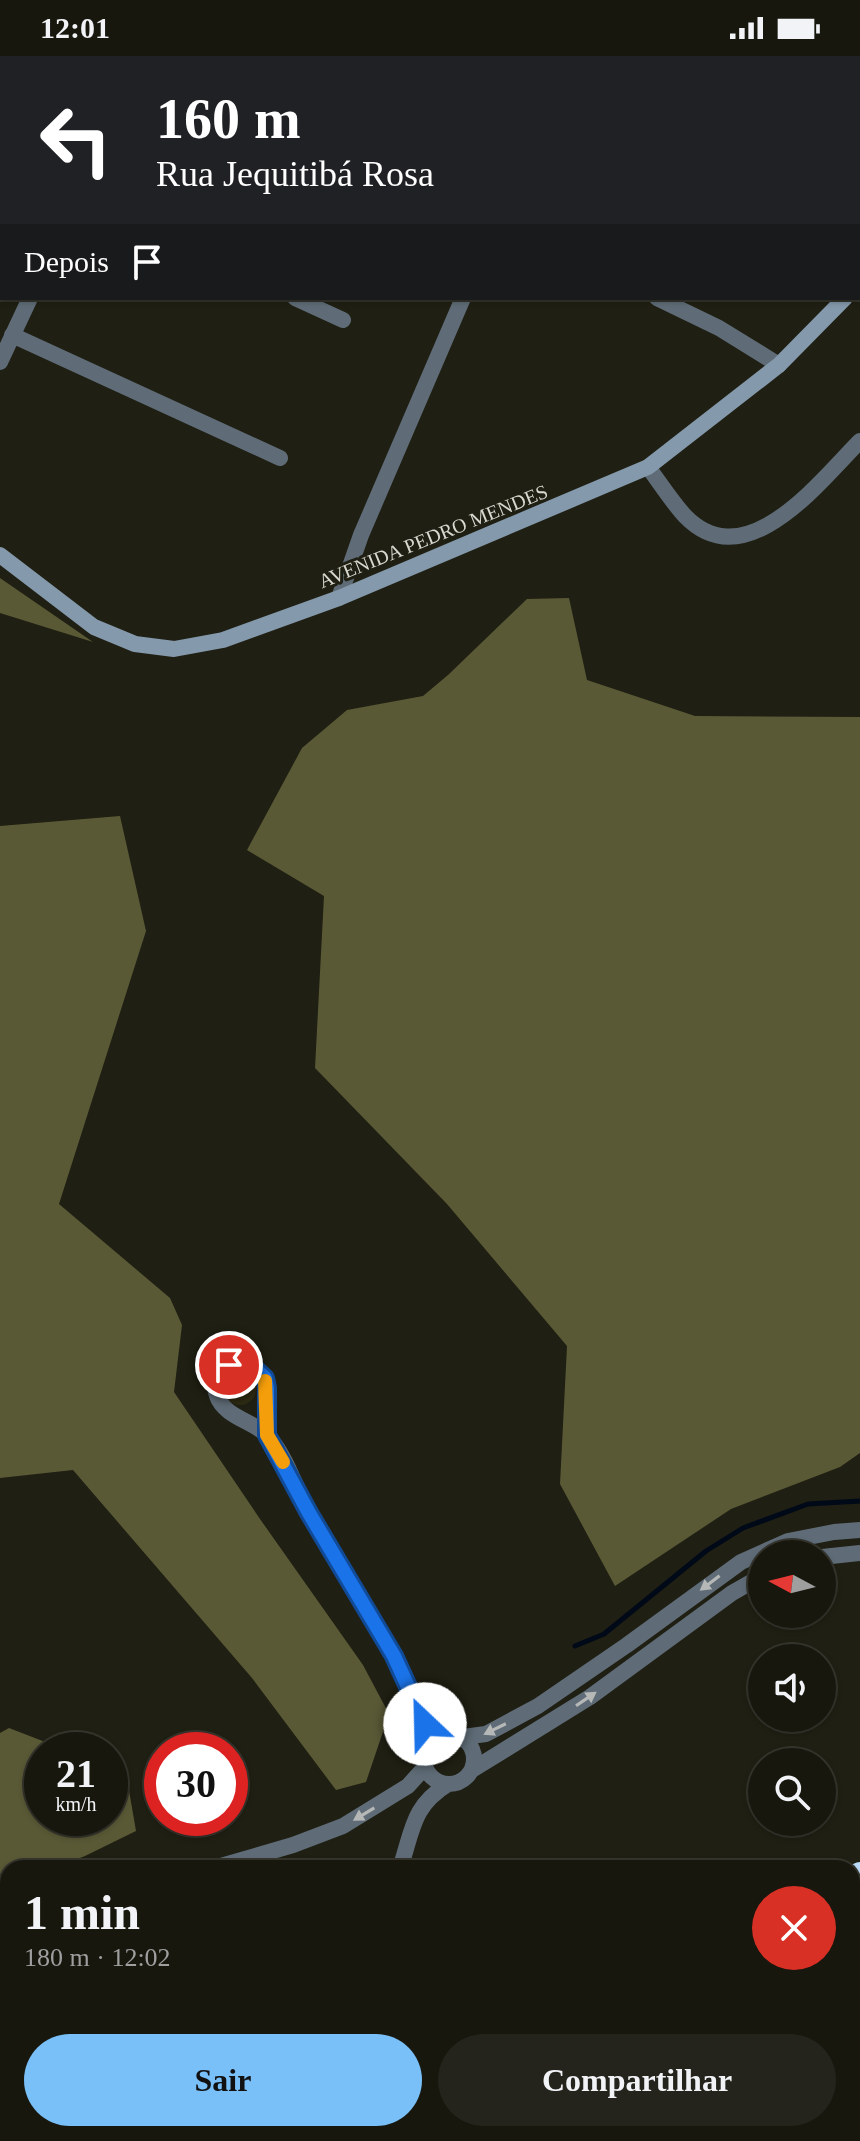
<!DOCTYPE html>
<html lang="pt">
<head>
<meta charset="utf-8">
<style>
	:root { --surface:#17170e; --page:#24241c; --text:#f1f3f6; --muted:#9e9f9e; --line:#36362e; --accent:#79bff8 }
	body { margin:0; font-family:"Times New Roman",serif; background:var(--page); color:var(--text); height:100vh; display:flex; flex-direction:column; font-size:30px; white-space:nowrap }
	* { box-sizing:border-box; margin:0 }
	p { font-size:26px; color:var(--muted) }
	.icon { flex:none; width:44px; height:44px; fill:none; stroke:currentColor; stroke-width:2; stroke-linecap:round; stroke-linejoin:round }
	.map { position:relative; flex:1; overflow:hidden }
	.details { position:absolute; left:0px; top:1804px; width:860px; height:282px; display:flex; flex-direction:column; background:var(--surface); border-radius:24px 24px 0 0; box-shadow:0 2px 6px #0004,0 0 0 2px var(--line) }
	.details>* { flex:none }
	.hud { position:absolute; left:0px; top:0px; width:860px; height:244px; box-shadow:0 2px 6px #0004,0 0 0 2px var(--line); background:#202124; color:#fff; overflow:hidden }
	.needle { width:52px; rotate:277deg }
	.tools { position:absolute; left:748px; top:1484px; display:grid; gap:16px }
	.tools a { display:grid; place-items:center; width:88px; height:88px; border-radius:50%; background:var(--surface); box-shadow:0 2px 6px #0004,0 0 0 2px var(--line); font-size:40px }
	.speed { position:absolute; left:24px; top:1676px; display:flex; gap:16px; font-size:40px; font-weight:700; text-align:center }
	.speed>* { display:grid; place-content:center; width:104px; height:104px; border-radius:50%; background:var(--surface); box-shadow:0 2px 6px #0004,0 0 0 2px var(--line); line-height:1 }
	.speed small { font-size:20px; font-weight:400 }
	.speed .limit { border:12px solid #d22; background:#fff; color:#111 }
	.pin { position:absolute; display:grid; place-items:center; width:68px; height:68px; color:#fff; margin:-34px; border:4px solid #fff; border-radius:50%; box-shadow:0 2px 8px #0007 }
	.me { position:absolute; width:88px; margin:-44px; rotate:336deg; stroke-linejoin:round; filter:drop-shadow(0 0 6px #0008) }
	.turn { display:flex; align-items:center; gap:28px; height:168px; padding:0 24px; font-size:36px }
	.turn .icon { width:104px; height:104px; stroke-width:2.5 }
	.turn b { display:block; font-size:56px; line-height:68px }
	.then { display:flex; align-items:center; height:76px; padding:0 24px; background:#0003; gap:16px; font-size:30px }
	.round { display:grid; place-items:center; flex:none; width:84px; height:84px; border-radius:42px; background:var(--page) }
	.head { display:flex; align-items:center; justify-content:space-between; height:136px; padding:0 24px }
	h1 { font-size:48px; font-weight:600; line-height:60px }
	.primary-button { display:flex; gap:16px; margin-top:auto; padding:16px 24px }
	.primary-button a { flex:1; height:92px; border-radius:48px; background:var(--accent); color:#111; font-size:32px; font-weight:600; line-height:92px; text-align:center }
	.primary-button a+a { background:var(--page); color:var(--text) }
	.status { display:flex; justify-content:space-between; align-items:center; height:56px; padding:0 40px; background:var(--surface); direction:ltr }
	.status svg { height:22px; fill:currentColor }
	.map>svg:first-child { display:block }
	.green { fill:#2e2c13 }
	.forest { fill:#5a5936 }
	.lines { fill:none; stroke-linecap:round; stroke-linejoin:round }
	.stream { stroke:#000918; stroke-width:5 }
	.street { stroke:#5f6c77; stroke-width:16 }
	.secondary { stroke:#8499ab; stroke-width:16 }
	.highway { stroke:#bbdbf8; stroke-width:24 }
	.oneway { fill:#b5b8b6 }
	.route-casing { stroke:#114b97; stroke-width:20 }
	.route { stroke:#1a73e8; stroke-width:14 }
	.slow { stroke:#f59e0b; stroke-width:14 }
	.labels { text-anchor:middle; stroke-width:6; stroke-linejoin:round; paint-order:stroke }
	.street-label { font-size:20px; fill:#dad9d1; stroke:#1f1f13 }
</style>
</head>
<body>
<div class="status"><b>12:01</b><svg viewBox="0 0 49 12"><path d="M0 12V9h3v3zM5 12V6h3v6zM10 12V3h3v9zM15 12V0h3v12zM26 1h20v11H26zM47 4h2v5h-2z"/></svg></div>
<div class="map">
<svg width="860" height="2085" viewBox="0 0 860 2085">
	<rect width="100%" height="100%" fill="#1f1f13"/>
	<!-- green -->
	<path class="green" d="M224 1333a16 16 0 1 1 32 0a16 16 0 1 1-32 0Z"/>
	<!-- forest -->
	<path class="forest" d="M0 522 93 586 0 557Z
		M569 542 587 624 695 660 860 661V1397L840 1411 731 1453 615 1530 560 1428 567 1290 447 1148 315 1012 324 840 247 794 302 692 347 654 423 640 448 619 527 543Z
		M120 760 146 875 59 1148 170 1242 182 1269 174 1336 260 1463 363 1609 389 1658 366 1726 336 1734 252 1622 73 1414 0 1422V770Z
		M9 1672 66 1694H42V1762H110V1711L126 1717 136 1775 85 1800 54 1812H8V1829L0 1832V1677Z"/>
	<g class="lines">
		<!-- stream -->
		<path class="stream" d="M575 1590 604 1578 706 1495 743 1472 808 1448 860 1445"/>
		<!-- street -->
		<path class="street" d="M131 0V2
			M166 2V0
			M570 2 571 0
			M295 242 343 264
			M657 242 719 272 779 309
			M12 279 280 402
			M0 306 30 242
			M648 411C660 427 672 446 685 460 746 523 820 425 860 385
			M339 542 361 479 463 242
			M267 1379C268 1352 275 1296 229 1309 219 1316 212 1328 217 1340 225 1362 255 1365 269 1381 287 1402 296 1433 309 1457 343 1518 383 1574 412 1638 419 1655 428 1670 428 1689
			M822 1501 860 1497
			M424 1703a25 25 0 1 1 50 0a25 25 0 1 1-50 0Z
			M463 1681 486 1678 538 1650 627 1589 741 1506 788 1485 834 1476 860 1474
			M472 1714 590 1641 732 1537 762 1520
			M214 1812 293 1789 343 1770 408 1730 425 1711
			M400 1812C413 1775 411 1751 448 1728
			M0 1875 8 1873
			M0 1953 8 1951"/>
		<!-- secondary -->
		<path class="secondary" d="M858 228 860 226
			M0 499 94 571 135 588 174 593 223 584 339 542 648 411 779 309 845 242"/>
		<!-- highway -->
		<path class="highway" d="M852 1823 860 1818
			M852 1900 860 1896
			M852 1931 860 1927
			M852 1967 860 1962
			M852 2042 860 2037
			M852 2061 860 2057
			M411 2085 426 2078
			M477 2085 491 2078
			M531 2085 546 2078
			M619 2085 634 2078
			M765 2085H785L811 2078"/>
	</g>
	<!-- one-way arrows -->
	<defs><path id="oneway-solid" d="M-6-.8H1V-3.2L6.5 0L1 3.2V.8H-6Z" transform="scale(2)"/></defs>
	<g class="oneway">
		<use href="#oneway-solid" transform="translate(710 1527) rotate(143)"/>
		<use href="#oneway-solid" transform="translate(586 1643) rotate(-34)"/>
		<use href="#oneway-solid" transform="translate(495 1673) rotate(154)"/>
		<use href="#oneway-solid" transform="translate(364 1758) rotate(149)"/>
	</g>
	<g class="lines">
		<defs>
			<path id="route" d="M229 1309 243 1307 251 1309 265 1322 267 1332V1379L309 1457 394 1600 425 1668"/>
		</defs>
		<!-- route casing -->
		<use href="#route" class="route-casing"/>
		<!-- route -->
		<use href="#route" class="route"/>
		<!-- slow -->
		<path class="slow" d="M265 1325 267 1379 283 1406"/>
	</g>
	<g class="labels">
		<!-- street labels -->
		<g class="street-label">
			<text transform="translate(433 480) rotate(-22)" y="7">AVENIDA PEDRO MENDES</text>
		</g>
	</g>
</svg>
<div class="tools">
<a><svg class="needle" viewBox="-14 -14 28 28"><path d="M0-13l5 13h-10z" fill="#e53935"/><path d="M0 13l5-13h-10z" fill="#9e9f9e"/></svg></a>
<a><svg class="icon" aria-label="sound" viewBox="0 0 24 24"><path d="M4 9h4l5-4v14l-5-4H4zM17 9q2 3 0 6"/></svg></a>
<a><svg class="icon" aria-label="search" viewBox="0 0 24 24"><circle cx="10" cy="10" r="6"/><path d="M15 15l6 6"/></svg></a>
</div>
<div class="speed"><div>21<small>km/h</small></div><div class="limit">30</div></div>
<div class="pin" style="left:229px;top:1309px;background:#d93025"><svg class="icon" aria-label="arrive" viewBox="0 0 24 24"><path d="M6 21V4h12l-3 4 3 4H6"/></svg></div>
<svg class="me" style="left:425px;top:1668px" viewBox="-20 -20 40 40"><circle r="19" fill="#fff"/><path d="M0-13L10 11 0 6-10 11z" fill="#1a73e8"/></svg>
<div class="hud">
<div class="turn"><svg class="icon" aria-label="left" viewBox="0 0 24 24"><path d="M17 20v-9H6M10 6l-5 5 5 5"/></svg><div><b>160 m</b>Rua Jequitibá Rosa</div></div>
<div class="then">Depois<svg class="icon" aria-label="arrive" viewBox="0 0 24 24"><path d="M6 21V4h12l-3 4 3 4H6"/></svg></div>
</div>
<section class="details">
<div class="head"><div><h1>1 min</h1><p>180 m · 12:02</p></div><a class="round" style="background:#d93025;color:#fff"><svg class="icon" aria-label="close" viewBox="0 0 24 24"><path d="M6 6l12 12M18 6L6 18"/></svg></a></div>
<div class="primary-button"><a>Sair</a><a>Compartilhar</a></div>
</section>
</div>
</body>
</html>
